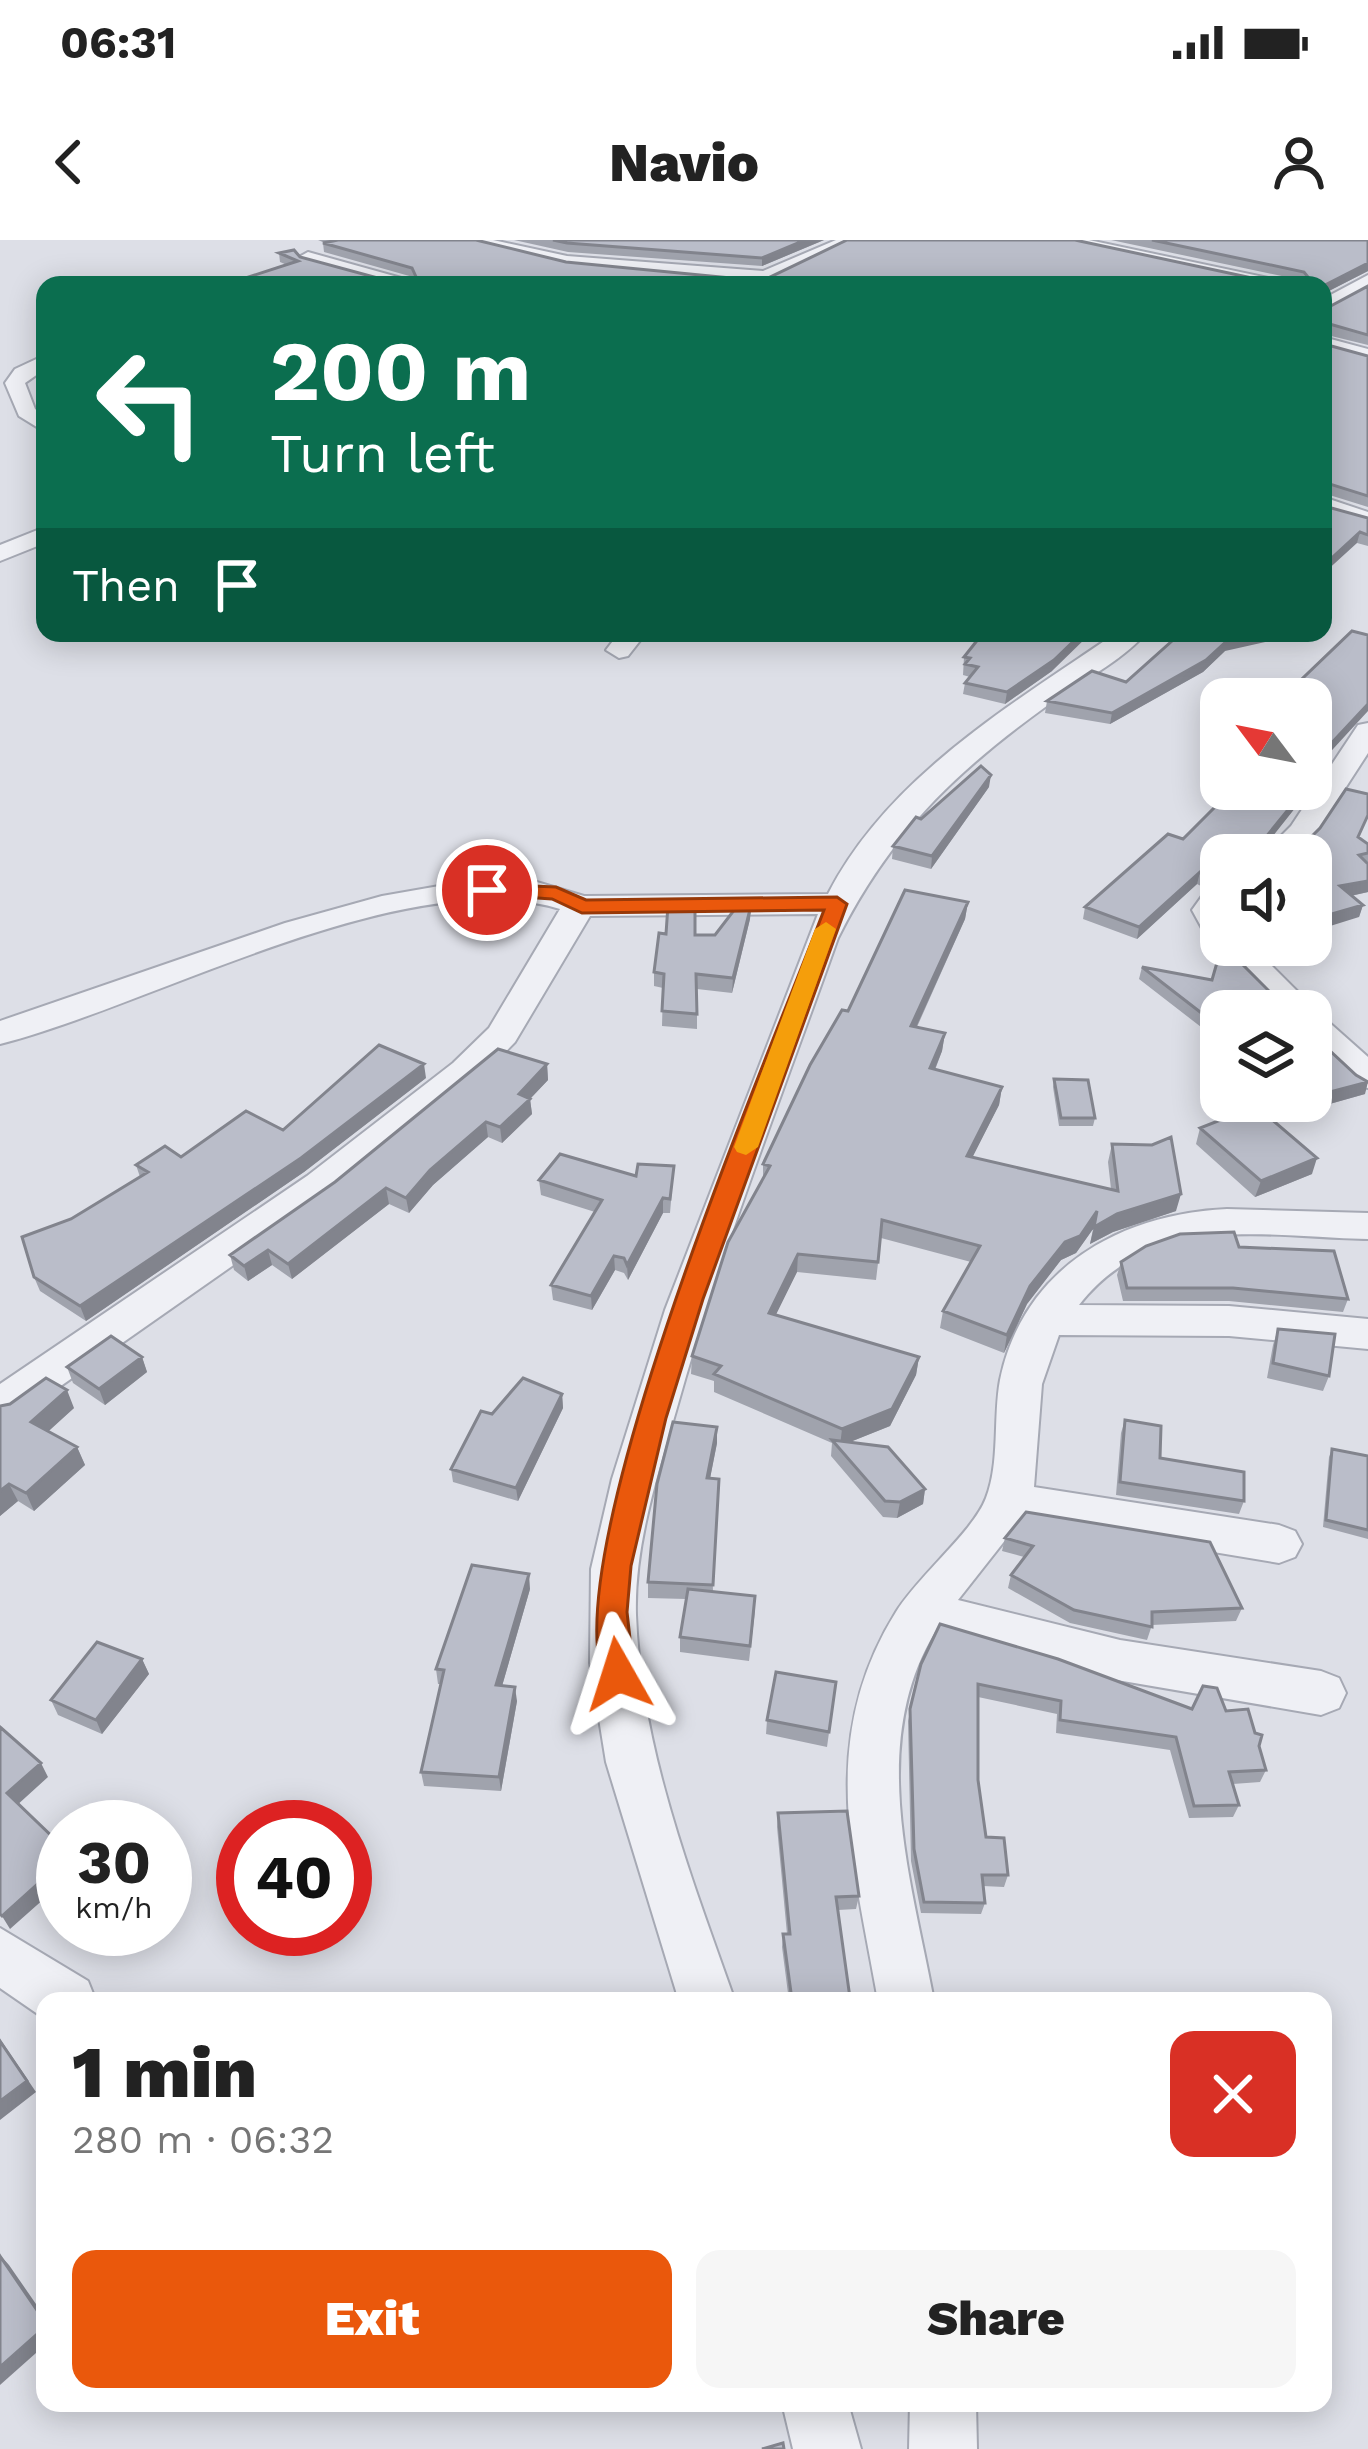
<!DOCTYPE html>
<html lang="en">
<head>
<meta charset="utf-8">
<style>
	:root { --surface:#fff; --page:#f6f6f6; --text:#222; --muted:#767676; --accent:#ea580c }
	body { margin:0; font-family:"Work Sans",sans-serif; background:var(--page); color:var(--text); height:100vh; display:flex; flex-direction:column; font-size:45px; white-space:nowrap }
	* { box-sizing:border-box; margin:0 }
	p { font-size:39px; color:var(--muted) }
	.icon { flex:none; width:66px; height:66px; fill:none; stroke:currentColor; stroke-width:2; stroke-linecap:round; stroke-linejoin:round }
	.map { position:relative; flex:1; overflow:hidden }
	.side { position:absolute; left:36px; top:1752px; width:1296px; height:420px; display:flex; flex-direction:column; background:var(--surface); border-radius:24px; box-shadow:0 6px 30px #0003 }
	.side>* { flex:none }
	.banner { position:absolute; left:36px; top:36px; width:1296px; height:366px; border-radius:24px; box-shadow:0 6px 30px #0003; background:#0b6e4f; color:#fff; overflow:hidden }
	.needle { width:78px; rotate:302deg }
	.tools { position:absolute; left:1200px; top:438px; display:grid; gap:24px }
	.tools a { display:grid; place-items:center; width:132px; height:132px; border-radius:24px; background:var(--surface); box-shadow:0 6px 30px #0003; font-size:60px }
	.speed { position:absolute; left:36px; top:1560px; display:flex; gap:24px; font-size:60px; font-weight:700; text-align:center }
	.speed>* { display:grid; place-content:center; width:156px; height:156px; border-radius:50%; background:var(--surface); box-shadow:0 6px 30px #0003; line-height:1 }
	.speed small { font-size:30px; font-weight:400 }
	.speed .limit { border:18px solid #d22; background:#fff; color:#111 }
	.pin { position:absolute; display:grid; place-items:center; width:102px; height:102px; color:#fff; margin:-51px; border:6px solid #fff; border-radius:50%; box-shadow:0 3px 12px #0007 }
	.me { position:absolute; width:132px; margin:-66px; rotate:354deg; stroke-linejoin:round; filter:drop-shadow(0 0 9px #0008) }
	.turn { display:flex; align-items:center; gap:42px; height:252px; padding:0 36px; font-size:54px }
	.turn .icon { width:156px; height:156px; stroke-width:2.5 }
	.turn b { display:block; font-size:84px; line-height:102px }
	.then { display:flex; align-items:center; height:114px; padding:0 36px; background:#0003; gap:24px; font-size:45px }
	.round { display:grid; place-items:center; flex:none; width:126px; height:126px; border-radius:24px; background:var(--page) }
	.head { display:flex; align-items:center; justify-content:space-between; height:204px; padding:0 36px }
	h1 { font-size:72px; font-weight:800; line-height:90px }
	.cta { display:flex; gap:24px; margin-top:auto; padding:24px 36px }
	.cta a { flex:1; height:138px; border-radius:24px; background:var(--accent); color:#fff; font-size:48px; font-weight:800; line-height:138px; text-align:center }
	.cta a+a { background:var(--page); color:var(--text) }
	.status { display:flex; justify-content:space-between; align-items:center; height:84px; padding:0 60px; background:var(--surface); direction:ltr }
	.status svg { height:33px; fill:currentColor }
	header { display:flex; justify-content:space-between; align-items:center; height:156px; padding:0 36px; background:var(--surface); font-size:54px; font-weight:800 }
	.map>svg:first-child { display:block }
	.lines { fill:none; stroke-linecap:round; stroke-linejoin:round }
	.minor-casing { stroke:#a6a9b4; stroke-width:4 }
	.minor { fill:#eff0f5; fill-rule:evenodd }
	.wall { fill:#a0a3ad }
	.shaded-wall { fill:#82848d }
	.building { fill:#babdc9; stroke:#82848d; stroke-width:3 }
	.route { fill:#ea580c; stroke:#983908; stroke-width:3 }
	.slow { fill:#f59e0b }
</style>
</head>
<body>
<div class="status"><b>06:31</b><svg viewBox="0 0 49 12"><path d="M0 12V9h3v3zM5 12V6h3v6zM10 12V3h3v9zM15 12V0h3v12zM26 1h20v11H26zM47 4h2v5h-2z"/></svg></div>
<header><svg class="icon" aria-label="back" viewBox="0 0 24 24"><path d="M15 5l-7 7 7 7"/></svg>Navio<svg class="icon" aria-label="person" viewBox="0 0 24 24"><circle cx="12" cy="8" r="4"/><path d="M4 21q1-7 8-7t8 7"/></svg></header>
<div class="map">
<svg width="1368" height="2209" viewBox="0 0 1368 2209">
	<rect width="100%" height="100%" fill="#dddfe7"/>
	<g class="lines">
		<defs>
			<path id="minor" d="M461 0H493L567 16 763 31 836 0H858L762 45 567 26Z
				M1055 0H1089L1301 45H1265Z
				M308 12 412 41 415 45H387L302 21 299 17Z
				M1368 35V48L1323 73V59Z
				M1323 97 1368 109V121L1323 109Z
				M45 115V129L25 143 35 169 45 176V192L19 176 5 143 15 129Z
				M1323 257 1368 272V287L1323 272Z
				M45 287V303L0 321V305Z
				M619 393H646L628 416 619 418 606 410Z
				M1116 393H1146C1121 422 1079 442 1048 465 955 532 890 594 838 698 782 855 721 1010 676 1171 657 1237 634 1306 636 1375 641 1509 691 1636 735 1761H679L606 1522 590 1423 591 1329 612 1239 665 1070 818 674 590 676 515 802 479 839 335 954 15 1178 0 1182V1144L307 936 453 823 489 788 560 669C407 622 153 765 0 804V781L285 683 382 656 462 642 530 640 584 656 828 654C888 537 1011 465 1116 393Z
				M1368 483V513L1313 598 1295 615H1262L1291 586 1358 485Z
				M1221 642V705H1251L1310 764 1313 774 1323 777 1368 817V848L1355 845 1311 803V771H1279L1220 712 1217 703 1209 701 1192 670 1210 645Z
				M1227 969 1368 973V999C1263 997 1153 971 1079 1065L1229 1066 1368 1079V1109L1229 1096 1059 1095 1042 1144 1034 1247 1279 1285 1295 1291 1302 1304 1295 1317 1279 1323 1021 1280 958 1360 1120 1400 1321 1431 1339 1438 1346 1453 1339 1468 1321 1475 1070 1432 935 1392C867 1505 912 1641 934 1761H878C854 1623 816 1500 896 1372 918 1336 973 1292 986 1258 1000 1222 993 1177 1000 1140 1023 1028 1120 974 1227 969Z
				M0 1688 88 1741 96 1761H45V1779L0 1748Z
				M782 2163H848L861 2209H793Z
				M910 2163H976L977 2209H909Z"/>
		</defs>
		<!-- minor casing -->
		<use href="#minor" class="minor-casing"/>
		<!-- minor -->
		<use href="#minor" class="minor"/>
	</g>
	<!-- wall -->
	<path class="wall" d="M318 0H476L566 22 762 41H1266L1291 38 1111 0H1368V31L1323 54 224 45 287 25 280 22 279 13 300 17 385 40H414L413 37 324 12 323 3H325Z
		M514 0H824L762 26 568 12Z
		M1368 46V105L1323 94V67L1327 68Z
		M1323 99 1324 104 1368 116V267L1323 253Z
		M1324 266 1368 278V306L1357 303Z
		M1225 411 1203 432 1110 484 1045 473 1047 461 1126 442Z
		M964 417 1052 431 1005 464 963 454 965 443 970 437 963 435Z
		M989 547 931 629 892 619 893 606 921 579Z
		M1307 553 1264 606H1302L1359 598 1368 604V652L1351 656 1363 665 1359 677 1221 615V639L1203 647 1197 644 1137 699 1083 679 1085 667 1183 599Z
		M968 662 965 679 917 787 945 793 942 811 935 830 1002 847 999 865 972 917 1111 949 1108 922 1112 904 1176 971 1113 992 1090 1004 1093 989 1076 1013 1061 1020 1027 1064 1004 1113 940 1088 943 1071 971 1022 881 998 876 1040 797 1032 775 1075 919 1117 916 1135 890 1186 850 1202 925 1249 923 1264 897 1278 883 1277 831 1216 832 1203 714 1152V1141L691 1134 692 1116 763 940V924L848 771Z
		M751 665 750 679 732 753 697 749V789L662 786 663 748 654 746V732L695 695H715Z
		M1142 727 1280 762 1302 771H1221V782L1219 781 1201 787 1139 739Z
		M1311 783 1312 794 1365 854 1326 865 1311 854Z
		M547 824 548 840 530 859 532 874 502 903 488 897 433 945 409 973 389 964 292 1039 272 1025 248 1041 234 1030 230 1015Z
		M426 838 304 932 86 1081 40 1051 34 1037 71 979 140 937 136 925 181 917 283 890Z
		M1054 839 1095 878 1093 886H1059L1053 847Z
		M1200 888 1312 934 1255 957 1196 904Z
		M674 926 670 973H663L628 1040 624 1033 615 1030 592 1070 553 1060 551 1045 595 972 541 955 539 940 636 936Z
		M1239 1007 1348 1059 1343 1072 1229 1061H1123L1117 1035 1121 1022Z
		M1278 1089 1329 1136 1323 1151 1267 1138 1273 1105Z
		M142 1117 147 1132 105 1165 73 1143 67 1127Z
		M562 1154 563 1168 518 1261 453 1242 451 1229 492 1174Z
		M0 1166 74 1168 48 1191 77 1207 85 1225 34 1271 18 1261 0 1276Z
		M1125 1180 1160 1218 1244 1261 1239 1274 1116 1255 1121 1193Z
		M717 1187V1203L710 1238 713 1352 755 1371 749 1421 680 1412V1397L686 1359 648 1358V1342Z
		M1332 1209 1368 1216V1299L1323 1287 1329 1217Z
		M1005 1298 1242 1368 1236 1381 1152 1385 1147 1400 1070 1383 1008 1348 1011 1335 1024 1317 1002 1311Z
		M530 1349 502 1446 517 1461 501 1551 424 1546 421 1532 441 1444H438L436 1429Z
		M142 1419 149 1434 102 1494 58 1475 51 1460Z
		M921 1424 1192 1469 1226 1471 1259 1506 1266 1530 1260 1542 1233 1544 1239 1565 1233 1577 1189 1578 1170 1510 1056 1493 1057 1474 978 1457V1540L986 1597 1008 1635 1004 1647 983 1646 985 1663 981 1674 921 1673 911 1621 908 1481Z
		M836 1442 827 1507 766 1494 767 1480Z
		M778 1573 859 1656 856 1669 838 1670 850 1761H789L782 1707 783 1694H787L777 1587Z"/>
	<!-- shaded-wall -->
	<path class="shaded-wall" d="M805 0H824L762 26V18Z
		M1368 23V31L1323 54V46Z
		M1360 292 1357 303 1323 334V326Z
		M1082 393H1091L1052 431 1005 464 1007 452Z
		M1259 393H1306L1225 411 1203 432 1110 484 1112 473 1228 400Z
		M1368 464V471L1311 533V525Z
		M991 535 989 547 931 629 932 616Z
		M1304 549H1309L1307 553 1258 615 1261 603Z
		M1221 627 1220 638 1203 647 1206 635Z
		M1200 632 1197 644 1137 699 1139 687Z
		M1368 641V652L1336 659 1340 646Z
		M968 662 965 679 909 803 911 786Z
		M751 665 750 679 732 753 733 738Z
		M1363 665 1359 677 1311 692V680Z
		M1222 768 1219 781 1201 787 1204 775Z
		M945 793 942 811 928 846 930 828Z
		M424 824 426 838 304 932 86 1081 80 1066Z
		M547 824 548 840 530 859 532 874 502 903 500 887 519 854Z
		M1368 842 1365 854 1326 865 1330 852Z
		M1002 847 999 865 964 934 967 916Z
		M486 882 488 897 433 945 409 973 406 958 430 930Z
		M1317 918 1312 934 1255 957 1261 941Z
		M386 948 389 964 292 1039 288 1024Z
		M1181 954 1176 971 1113 992 1090 1004 1094 987 1117 974Z
		M663 958V973L628 1040 627 1025Z
		M1097 971 1093 989 1076 1013 1061 1020 1027 1064 1004 1113 1007 1095 1030 1046 1065 1002Z
		M268 1010 272 1025 248 1041 244 1026Z
		M798 1014 797 1032 768 1091 769 1073Z
		M614 1016 615 1030 592 1070 591 1056Z
		M142 1117 147 1132 105 1165 99 1149Z
		M919 1117 916 1135 890 1186 840 1206 842 1189Z
		M67 1150 74 1168 39 1200 31 1182Z
		M562 1154 563 1168 518 1261 516 1248Z
		M717 1187V1203L707 1254V1238Z
		M77 1207 85 1225 34 1271 26 1253Z
		M9 1244 18 1261 0 1276V1251Z
		M925 1249 923 1264 897 1278 900 1262Z
		M529 1334 530 1349 498 1460 496 1445Z
		M142 1419 149 1434 102 1494 96 1480Z
		M515 1447 517 1461 501 1551 499 1537Z
		M41 1523 48 1537 15 1567 7 1553Z
		M63 1621V1642L10 1689 2 1676Z
		M0 1799 36 1852 0 1880Z
		M0 2015 9 2025 45 2077V2082Z
		M45 2087V2105L0 2145V2127Z"/>
	<!-- building -->
	<path class="building" d="M338 0H476L566 22 762 41 847 0H1075L1266 41 1308 37 1304 32 1152 0H1368V23L1323 46 224 45 298 21 279 13 294 10 300 17 385 40 417 39 412 28 323 3Z
		M553 0H805L762 18 567 3Z
		M1368 46V95L1326 83 1323 86V67L1327 68Z
		M1323 98 1324 104 1368 116V256L1323 242Z
		M1323 258 1324 266 1368 278V295L1360 292 1323 326Z
		M1352 391 1368 395V464L1311 525V459H1281Z
		M983 393H1082L1054 420 1007 452 965 443 978 427 965 424 970 418 964 417Z
		M1181 393H1259L1228 400 1206 420 1112 473 1047 461 1092 431 1126 442Z
		M981 526 991 535 932 616 893 606 916 577 921 579Z
		M1233 549H1305L1261 603 1265 607 1302 606 1320 588 1346 549 1368 554V575L1358 597 1368 604V613L1359 615 1368 624V641L1340 646 1363 665 1311 680V615H1221V627L1206 635 1200 632 1139 687 1085 667 1168 594 1183 599Z
		M905 650 968 662 911 786 945 793 930 828 1002 847 967 916 1118 951 1112 904 1152 905 1171 897 1181 954 1117 974 1094 987 1097 971 1080 996 1065 1002 1030 1046 1007 1095 943 1071 980 1006 882 980 878 1022 798 1014 769 1073 919 1117 892 1169 842 1189 714 1134 721 1126 692 1116 728 1002 770 926 763 924 810 825 842 770 848 771Z
		M668 665H695V695H715L738 665H751L733 738 696 734 697 774 662 771 664 734 654 732 659 693 666 694Z
		M1220 712 1243 725 1280 762 1293 763 1302 771H1226L1222 768 1204 775 1142 727 1212 740Z
		M1311 783 1312 794 1356 835 1368 842 1330 852 1311 837Z
		M379 805 424 824 301 918 80 1066 34 1037 22 997 71 979 148 932 136 925 165 906 181 917 246 871 283 890Z
		M498 809 547 824 519 854 530 859 500 887 486 882 430 930 406 958 386 948 288 1024 268 1010 244 1026 230 1015 335 942Z
		M1054 839 1088 840 1095 878H1061Z
		M1256 866 1317 918 1261 941 1200 888Z
		M560 914 636 936 638 924 674 926 670 959 663 958 627 1025 624 1018 614 1016 591 1056 551 1045 602 960 539 940Z
		M1234 992 1239 1007 1334 1011 1348 1059 1233 1048H1127L1121 1022 1146 1006 1180 994Z
		M1278 1089 1335 1094 1329 1136 1273 1123Z
		M111 1096 142 1117 99 1149 67 1127Z
		M46 1138 67 1150 31 1182 77 1207 26 1253 9 1244 0 1251V1166L10 1164Z
		M523 1138 562 1154 516 1248 451 1229 481 1171 492 1174Z
		M1125 1180 1161 1186 1160 1218 1244 1232V1261L1120 1242Z
		M673 1182 717 1187 707 1238 719 1239 713 1345 648 1342 657 1244Z
		M832 1200 888 1207 925 1249 900 1262 885 1261Z
		M1332 1209 1368 1216V1290L1326 1280Z
		M1026 1272 1210 1302 1242 1368 1152 1372V1387L1074 1370 1011 1335 1033 1306 1005 1298Z
		M472 1325 529 1334 496 1445 515 1447 499 1537 421 1532 444 1430 436 1429Z
		M688 1349 755 1356 750 1406 680 1397Z
		M940 1384 1058 1419 1192 1469 1203 1446 1217 1448 1226 1471 1248 1469 1255 1493 1262 1495 1259 1506 1266 1530 1229 1532 1239 1565 1194 1566 1176 1497 1060 1480 1061 1461 978 1444V1540L986 1597 1004 1598 1008 1635H982L985 1663 924 1662 914 1609 910 1469 921 1424Z
		M97 1402 142 1419 96 1480 51 1460Z
		M776 1432 836 1442 829 1492 767 1480Z
		M0 1487 41 1523 7 1553 63 1607V1621L2 1676 0 1674Z
		M847 1571 859 1656 836 1657 850 1758 792 1760 783 1694H790L778 1573Z
		M0 1801 27 1841 0 1861Z
		M0 2016 45 2082V2087L0 2127Z
		M783 2203 784 2209H762Z"/>
	<!-- route -->
	<path class="route" d="M487 644 556 647 586 660 837 657 847 664 703 1059 666 1178 631 1326 627 1372 634 1434 629 1444 618 1448 606 1444C549 1325 772 808 824 670L582 673 552 659 480 654V646Z"/>
	<!-- slow -->
	<path class="slow" d="M826 682 836 689 758 907 746 915 737 912 734 907 815 689Z"/>
</svg>
<div class="tools">
<a><svg class="needle" viewBox="-14 -14 28 28"><path d="M0-13l5 13h-10z" fill="#e53935"/><path d="M0 13l5-13h-10z" fill="#767676"/></svg></a>
<a><svg class="icon" aria-label="sound" viewBox="0 0 24 24"><path d="M4 9h4l5-4v14l-5-4H4zM17 9q2 3 0 6"/></svg></a>
<a><svg class="icon" aria-label="layers" viewBox="0 0 24 24"><path d="M12 4l9 5-9 5-9-5zM3 14l9 5 9-5"/></svg></a>
</div>
<div class="speed"><div>30<small>km/h</small></div><div class="limit">40</div></div>
<div class="pin" style="left:487px;top:650px;background:#d93025"><svg class="icon" aria-label="arrive" viewBox="0 0 24 24"><path d="M6 21V4h12l-3 4 3 4H6"/></svg></div>
<svg class="me" style="left:618px;top:1434px" viewBox="-20 -20 40 40"><path d="M0-17L14 15 0 8-14 15z" fill="#ea580c" stroke="#fff" stroke-width="4"/></svg>
<div class="banner">
<div class="turn"><svg class="icon" aria-label="left" viewBox="0 0 24 24"><path d="M17 20v-9H6M10 6l-5 5 5 5"/></svg><div><b>200 m</b>Turn left</div></div>
<div class="then">Then<svg class="icon" aria-label="arrive" viewBox="0 0 24 24"><path d="M6 21V4h12l-3 4 3 4H6"/></svg></div>
</div>
<section class="side">
<div class="head"><div><h1>1 min</h1><p>280 m · 06:32</p></div><a class="round" style="background:#d93025;color:#fff"><svg class="icon" aria-label="close" viewBox="0 0 24 24"><path d="M6 6l12 12M18 6L6 18"/></svg></a></div>
<div class="cta"><a>Exit</a><a>Share</a></div>
</section>
</div>
</body>
</html>
